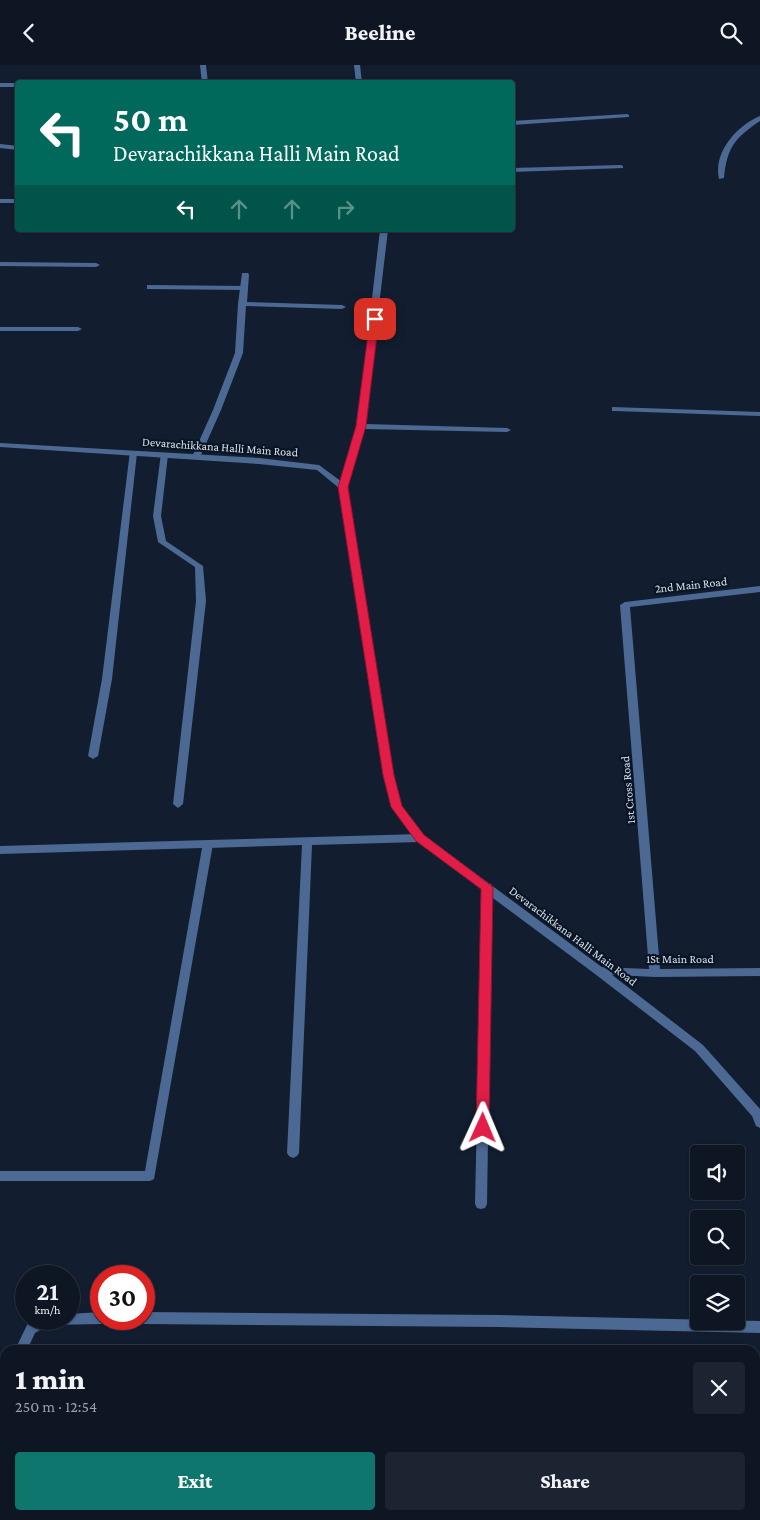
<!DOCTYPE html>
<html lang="en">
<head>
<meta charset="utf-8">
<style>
	:root { --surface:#0e1624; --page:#1c2331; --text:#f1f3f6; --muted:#9b9fa6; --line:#2e3541; --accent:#0f766e }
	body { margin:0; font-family:"Crimson Pro",serif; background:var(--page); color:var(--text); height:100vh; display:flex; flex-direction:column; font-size:19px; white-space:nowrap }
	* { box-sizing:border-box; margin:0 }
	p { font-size:16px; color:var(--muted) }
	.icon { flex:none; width:28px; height:28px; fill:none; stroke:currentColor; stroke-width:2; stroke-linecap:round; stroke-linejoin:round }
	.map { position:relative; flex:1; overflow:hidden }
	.sheet { position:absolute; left:0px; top:1280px; width:760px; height:175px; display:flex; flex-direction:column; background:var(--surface); border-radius:15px 15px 0 0; box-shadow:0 1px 4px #0004,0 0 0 1px var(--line) }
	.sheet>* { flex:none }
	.guide { position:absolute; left:15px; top:15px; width:500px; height:152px; border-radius:5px; box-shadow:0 1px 4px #0004,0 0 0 1px var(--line); background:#00695c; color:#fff; overflow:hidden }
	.controls { position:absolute; left:690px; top:1080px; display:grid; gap:10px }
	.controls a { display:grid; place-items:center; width:55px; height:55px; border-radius:5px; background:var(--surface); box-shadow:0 1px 4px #0004,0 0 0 1px var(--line); font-size:25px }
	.speed { position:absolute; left:15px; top:1200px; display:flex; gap:10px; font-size:25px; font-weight:700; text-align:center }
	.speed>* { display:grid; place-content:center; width:65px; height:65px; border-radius:50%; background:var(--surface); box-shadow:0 1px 4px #0004,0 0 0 1px var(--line); line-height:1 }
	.speed small { font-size:12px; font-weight:400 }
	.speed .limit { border:8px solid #d22; background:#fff; color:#111 }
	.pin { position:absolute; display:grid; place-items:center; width:42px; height:42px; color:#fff; margin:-21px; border-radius:10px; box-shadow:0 2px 8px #0006 }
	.me { position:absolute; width:55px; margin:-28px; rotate:1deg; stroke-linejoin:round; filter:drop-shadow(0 0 4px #0008) }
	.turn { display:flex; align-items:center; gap:18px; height:105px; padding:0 15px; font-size:22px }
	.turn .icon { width:65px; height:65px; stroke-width:2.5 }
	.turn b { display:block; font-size:35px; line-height:42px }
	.lanes { display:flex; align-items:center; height:48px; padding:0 15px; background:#0003; justify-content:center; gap:25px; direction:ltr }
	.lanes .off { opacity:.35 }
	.round { display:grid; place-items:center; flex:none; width:52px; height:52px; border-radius:5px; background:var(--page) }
	.head { display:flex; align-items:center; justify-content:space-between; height:85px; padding:0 15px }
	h1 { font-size:30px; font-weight:800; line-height:38px }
	.cta { display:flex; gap:10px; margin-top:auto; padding:10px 15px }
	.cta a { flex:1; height:58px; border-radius:5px; background:var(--accent); color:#fff; font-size:20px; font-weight:800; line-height:58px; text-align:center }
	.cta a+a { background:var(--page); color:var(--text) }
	header { display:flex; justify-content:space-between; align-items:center; height:65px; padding:0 15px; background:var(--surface); font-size:22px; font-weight:800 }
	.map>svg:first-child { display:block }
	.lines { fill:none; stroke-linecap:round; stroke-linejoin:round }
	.service { fill:#4c6993; fill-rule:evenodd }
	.minor { fill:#4c6993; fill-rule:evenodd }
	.tertiary { fill:#4c6993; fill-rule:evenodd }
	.route { fill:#e11d48; stroke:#92132f }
	.labels { text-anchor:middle; stroke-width:4.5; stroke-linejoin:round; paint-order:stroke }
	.street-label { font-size:12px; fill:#d8e1ed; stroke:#091525 }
</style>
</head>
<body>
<header><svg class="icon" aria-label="back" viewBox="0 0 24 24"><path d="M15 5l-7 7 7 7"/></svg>Beeline<svg class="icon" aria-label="search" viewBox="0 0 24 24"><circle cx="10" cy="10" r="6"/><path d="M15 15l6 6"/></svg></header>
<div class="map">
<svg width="760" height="1455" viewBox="0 0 760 1455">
	<rect width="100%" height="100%" fill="#121e30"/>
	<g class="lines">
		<!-- service -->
		<path class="service" d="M760 51V56C735 73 727 82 724 113L719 114C713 88 736 61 760 51Z
			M147 220 244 221 248 223 244 225 150 224H147Z
			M208 775 213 779 154 1114 150 1116H0V1106H145L202 783 0 789V781Z"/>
		<!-- minor -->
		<path class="minor" d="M200 0H206L208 18H202Z
			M354 0H360L362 18H356Z
			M0 18H18V22H0Z
			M627 49 629 50V52L512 60V56Z
			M0 79 18 81V85L0 83Z
			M621 100 623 101V103L512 107V103Z
			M0 134H18V138H0Z
			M380 165H388L365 359 507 363 511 365 507 367 364 364 347 422 343 425 339 422 357 361Z
			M0 197 96 198 100 200 96 202 0 201Z
			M242 208H248L249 210 247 237 342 240 346 242 342 244 246 241 243 288 221 345 200 392 196 394H193L192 392 213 345 235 288 238 239Z
			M0 262H78L82 264 78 266H0Z
			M612 342 760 347V351L615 346H612Z
			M130 386H133L137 388 112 614 98 691 93 694 88 691 102 614Z
			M161 388H167L168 390 161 451 166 476 203 501 206 536 183 739 178 743 173 739 196 536 195 502 158 477 153 451Z
			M760 521V527L630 542 660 904 760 903V911L655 912 595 909 594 906 595 903 599 902 649 904 620 540 625 537Z
			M420 769 425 773 420 777 312 780 299 1088 297 1091 293 1093 289 1091 287 1088 302 780 208 783 203 779 208 775Z
			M487 818 491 819 492 822 487 1139 485 1143 481 1144 477 1143 475 1139 482 822 483 819Z
			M101 1247V1254H107L105 1257 101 1259 49 1260 35 1268 27 1285H15L27 1260 38 1254H69V1249Z
			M144 1247 499 1250 760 1256V1268L499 1262 144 1259 140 1257 138 1254H144Z
			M0 1312H5V1324H0Z
			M5 1370V1414L0 1416V1372Z
			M755 1443H760V1455L750 1454 749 1450H755Z
			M5 1447V1450H175L172 1455H0V1448Z"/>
		<!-- tertiary -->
		<path class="tertiary" d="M0 378 259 393 319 400 346 420 393 710 402 741 424 770 603 903 703 980 760 1044V1063L756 1061 752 1051 695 986 595 909 416 776 392 742 383 710 339 423 317 405 259 399 0 382Z"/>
	</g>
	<!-- route -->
	<path class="route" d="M375 251 379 254 366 361 348 422 394 710 402 741 424 770 493 822 489 1063 487 1067 483 1068 478 1067 476 1063 481 824 416 776 391 742 383 710 338 422 356 361 370 254Z"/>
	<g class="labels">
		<!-- street labels -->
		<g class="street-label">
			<text transform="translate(220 382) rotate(4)" y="4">Devarachikkana Halli Main Road</text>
			<text transform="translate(691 520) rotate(-6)" y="4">2nd Main Road</text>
			<text transform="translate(628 725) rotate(-95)" y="4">1st Cross Road</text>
			<text transform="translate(573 871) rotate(37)" y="4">Devarachikkana Halli Main Road</text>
			<text x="680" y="898">1St Main Road</text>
		</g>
	</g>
</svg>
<div class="controls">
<a><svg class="icon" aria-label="sound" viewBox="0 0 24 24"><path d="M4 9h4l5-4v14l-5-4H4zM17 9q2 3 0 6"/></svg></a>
<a><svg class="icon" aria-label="search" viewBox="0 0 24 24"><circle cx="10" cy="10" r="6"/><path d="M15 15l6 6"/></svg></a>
<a><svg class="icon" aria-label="layers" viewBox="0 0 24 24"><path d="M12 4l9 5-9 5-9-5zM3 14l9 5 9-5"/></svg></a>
</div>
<div class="speed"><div>21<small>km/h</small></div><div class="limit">30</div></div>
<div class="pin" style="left:375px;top:254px;background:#d93025"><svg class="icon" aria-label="arrive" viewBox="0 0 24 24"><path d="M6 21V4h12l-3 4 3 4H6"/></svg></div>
<svg class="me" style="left:483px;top:1063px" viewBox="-20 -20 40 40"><path d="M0-17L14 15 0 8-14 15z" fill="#e11d48" stroke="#fff" stroke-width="4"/></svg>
<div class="guide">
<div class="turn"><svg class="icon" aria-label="left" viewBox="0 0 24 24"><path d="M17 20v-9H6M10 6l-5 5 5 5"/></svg><div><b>50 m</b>Devarachikkana Halli Main Road</div></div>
<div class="lanes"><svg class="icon" aria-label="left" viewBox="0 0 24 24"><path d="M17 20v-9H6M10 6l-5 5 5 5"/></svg><svg class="icon off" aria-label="ahead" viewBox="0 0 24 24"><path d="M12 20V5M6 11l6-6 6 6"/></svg><svg class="icon off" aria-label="ahead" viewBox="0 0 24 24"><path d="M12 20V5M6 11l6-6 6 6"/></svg><svg class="icon off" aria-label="right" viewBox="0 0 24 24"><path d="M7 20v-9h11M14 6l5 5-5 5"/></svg></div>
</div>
<section class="sheet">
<div class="head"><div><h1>1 min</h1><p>250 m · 12:54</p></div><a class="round"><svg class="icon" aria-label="close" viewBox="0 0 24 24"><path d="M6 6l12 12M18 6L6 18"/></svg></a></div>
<div class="cta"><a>Exit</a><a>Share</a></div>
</section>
</div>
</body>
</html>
